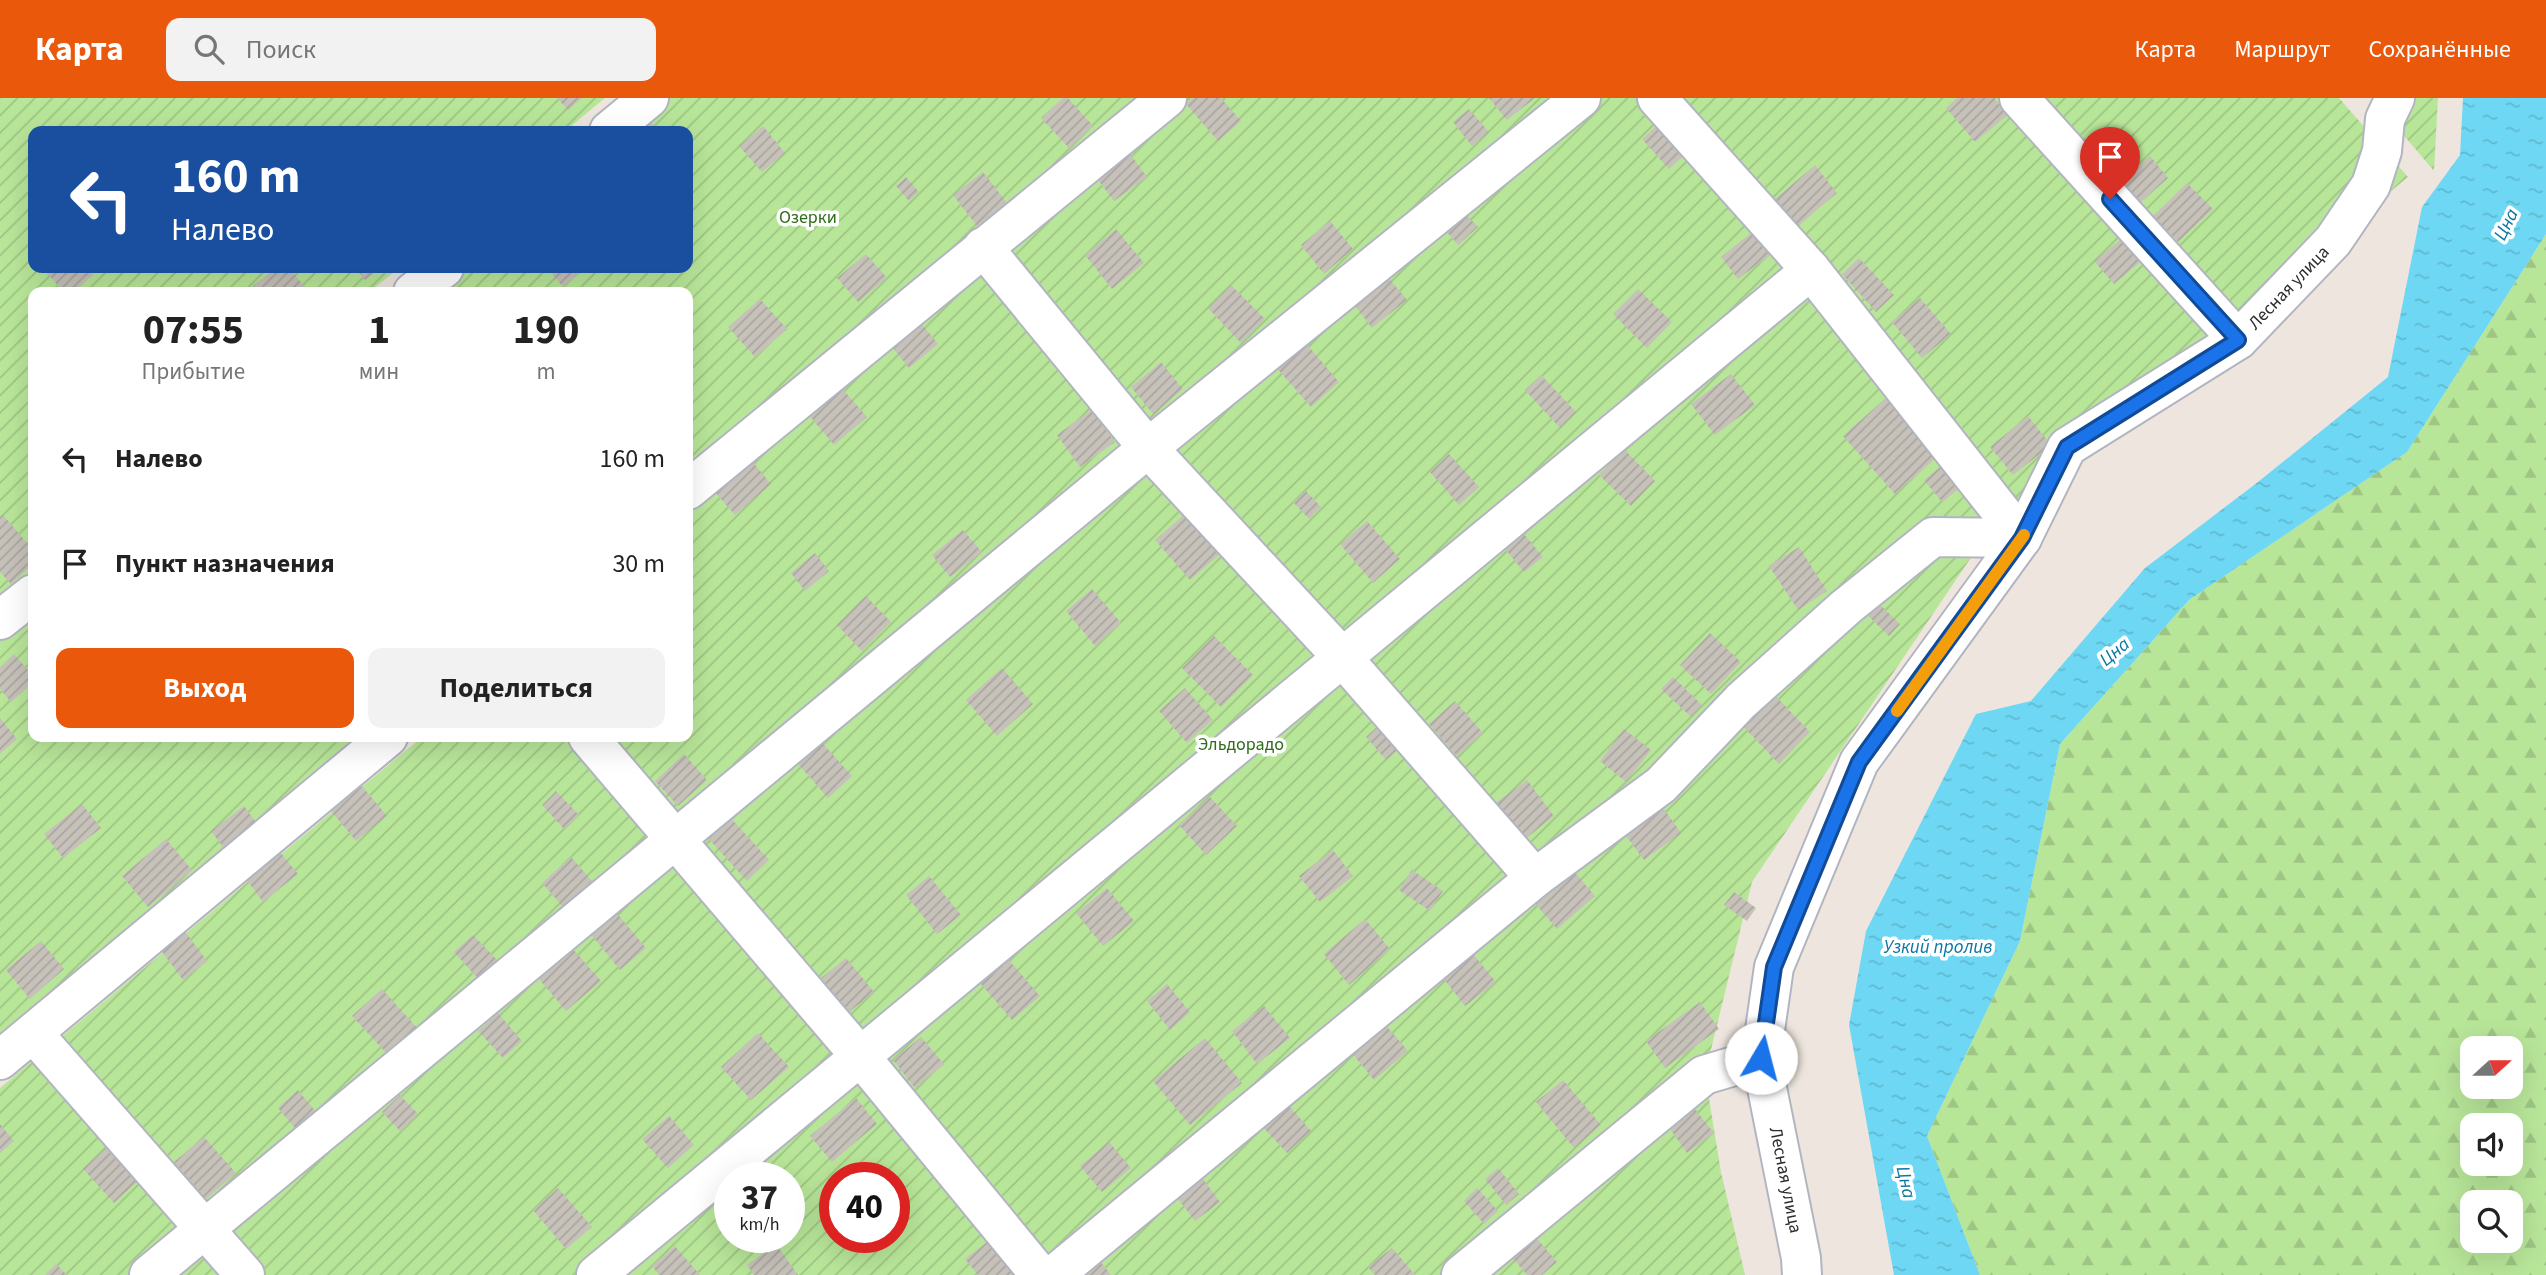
<!DOCTYPE html>
<html lang="ru">
<head>
<meta charset="utf-8">
<style>
	:root { --surface:#fff; --page:#f2f2f2; --text:#222; --muted:#767676; --accent:#ea580c }
	body { margin:0; font-family:"Source Sans 3",sans-serif; background:var(--page); color:var(--text); height:100vh; display:flex; flex-direction:column; font-size:26px; white-space:nowrap }
	* { box-sizing:border-box; margin:0 }
	p { font-size:23px; color:var(--muted) }
	.icon { flex:none; width:38px; height:38px; fill:none; stroke:currentColor; stroke-width:2; stroke-linecap:round; stroke-linejoin:round }
	.map { position:relative; flex:1; overflow:hidden }
	.sheet { position:absolute; left:28px; top:189px; width:665px; height:455px; display:flex; flex-direction:column; background:var(--surface); border-radius:14px; box-shadow:0 7px 28px #0002 }
	.sheet>* { flex:none }
	.guide { position:absolute; left:28px; top:28px; width:665px; height:147px; border-radius:14px; box-shadow:0 7px 28px #0002; background:#1a4fa0; color:#fff; overflow:hidden }
	.needle { width:46px; rotate:69deg }
	.tools { position:absolute; left:2460px; top:938px; display:grid; gap:14px }
	.tools a { display:grid; place-items:center; width:63px; height:63px; border-radius:14px; background:var(--surface); box-shadow:0 7px 28px #0002; font-size:35px }
	.speed { position:absolute; left:714px; top:1064px; display:flex; gap:14px; font-size:35px; font-weight:700; text-align:center }
	.speed>* { display:grid; place-content:center; width:91px; height:91px; border-radius:50%; background:var(--surface); box-shadow:0 7px 28px #0002; line-height:1 }
	.speed small { font-size:18px; font-weight:400 }
	.speed .limit { border:10px solid #d22; background:#fff; color:#111 }
	.pin { position:absolute; display:grid; place-items:center; width:60px; height:60px; color:#fff; margin:-72px -30px; border-radius:50% 50% 50% 0; rotate:-45deg; box-shadow:0 0 7px #0007 }
	.pin .icon { rotate:45deg }
	.me { position:absolute; width:77px; margin:-38px; rotate:8deg; stroke-linejoin:round; filter:drop-shadow(0 0 5px #0008) }
	.turn { display:flex; align-items:center; gap:24px; height:147px; padding:0 28px; font-size:32px }
	.turn .icon { width:91px; height:91px; stroke-width:2.5 }
	.turn b { display:block; font-size:49px; line-height:60px }
	.eta { display:flex; justify-content:space-evenly; align-items:center; height:119px; text-align:center }
	.eta b { font-size:42px; font-weight:700; line-height:49px }
	.primary-button { display:flex; gap:14px; margin-top:auto; padding:14px 28px }
	.primary-button a { flex:1; height:80px; border-radius:14px; background:var(--accent); color:#fff; font-size:28px; font-weight:700; line-height:80px; text-align:center }
	.primary-button a+a { background:var(--page); color:var(--text) }
	ul { padding:0; list-style:none }
	li { display:flex; align-items:center; gap:21px; height:105px; padding:0 28px }
	li div { flex:1 }
	li b { display:block; font-size:26px }
	li em { font-style:normal }
	header { display:flex; align-items:center; gap:42px; box-sizing:border-box; height:98px; padding:0 35px; background:var(--accent); color:#fff }
	header strong { font-size:33px }
	nav { display:flex; gap:38px; margin-inline-start:auto; font-size:24px }
	.search { width:490px; height:63px; background:var(--page); display:flex; align-items:center; gap:18px; box-sizing:border-box; padding:0 24px; border-radius:14px; color:var(--muted); font-size:26px }
	.map>svg:first-child { display:block }
	.forest { fill:url(#forest-firs); fill-rule:evenodd }
	.garden { fill:url(#garden-furrows); fill-rule:evenodd }
	.water { fill:url(#water-ripples) }
	.building { fill:url(#building-hatch) }
	.lines { fill:none; stroke-linecap:round; stroke-linejoin:round }
	.minor-casing { stroke:#b2b5c0; stroke-width:42 }
	.minor { stroke:#fff; stroke-width:38 }
	.route-casing { stroke:#114b97; stroke-width:18 }
	.route { stroke:#1a73e8; stroke-width:12 }
	.slow { stroke:#f59e0b; stroke-width:12 }
	.labels { text-anchor:middle; stroke-width:7; stroke-linejoin:round; paint-order:stroke }
	.park-label { font-size:18px; fill:#2f6d18; stroke:#fff }
	.street-label { font-size:18px; fill:#2c2c2c; stroke:#fff }
	.water-label { font-size:19px; font-style:italic; fill:#0977a3; stroke:#fff }
</style>
</head>
<body>
<header>
<strong>Карта</strong>
<div class="search"><svg class="icon" aria-label="search" viewBox="0 0 24 24"><circle cx="10" cy="10" r="6"/><path d="M15 15l6 6"/></svg>Поиск</div>
<nav><a>Карта</a><a>Маршрут</a><a>Сохранённые</a></nav>
</header>
<div class="map">
<svg width="2546" height="1177" viewBox="0 0 2546 1177">
	<defs>
		<pattern id="forest-firs" width="22" height="20" patternUnits="userSpaceOnUse" patternTransform="scale(1.75)"><rect width="22" height="20" fill="#b8e699"/><path d="M5 1l3.5 6h-7zM16 11l3.5 6h-7z" fill="#9ec584"/></pattern>
		<pattern id="garden-furrows" width="10" height="10" patternUnits="userSpaceOnUse" patternTransform="scale(1.75)"><rect width="10" height="10" fill="#b8e699"/><path d="M-1 1l2-2M0 10L10 0M9 11l2-2" fill="none" stroke="#9ec584"/></pattern>
		<pattern id="water-ripples" width="26" height="14" patternUnits="userSpaceOnUse" patternTransform="scale(1.75)"><rect width="26" height="14" fill="#6ed7f3"/><path d="M2 4q2-2 4 0t4 0M15 11q2-2 4 0t4 0" fill="none" stroke="#5fb9d0"/></pattern>
		<pattern id="building-hatch" width="6" height="6" patternUnits="userSpaceOnUse" patternTransform="scale(1.75)"><rect width="6" height="6" fill="#c6c1b9"/><path d="M-1 1l2-2M0 6l6-6M5 7l2-2" fill="none" stroke="#aaa69f"/></pattern>
	</defs>
	<rect width="100%" height="100%" fill="#eee6de"/>
	<!-- forest -->
	<path class="forest" d="M2546 136V1177H1980L1927 1038 2020 843 2060 646 2189 502 2407 354ZM2473 950H2511V989H2473ZM2473 1027H2511V1066H2473ZM2473 1104H2511V1143H2473Z"/>
	<!-- garden -->
	<path class="garden" d="M0 0H605L565 33H33V170H399L369 194H33V471L0 499Z
		M661 0H1137L688 373V194H424L454 170H688V33H621Z
		M1188 0H2339L2408 79 1995 424 1752 784 1705 976 1721 1074 1745 1177H0V990L422 639H688V417ZM730 1080H789V1139H730ZM835 1080H894V1139H835Z
		M2372 0H2438L2434 73Z
		M33 515V639H367L0 944V542Z"/>
	<!-- water -->
	<path class="water" d="M2463 0H2546V136L2407 354 2189 502 2060 646 2020 843 1927 1038 1980 1177H1894L1849 927 1866 833 1976 616 2031 603 2145 470 2258 384 2388 279 2422 109 2460 57Z"/>
	<!-- building -->
	<path class="building" d="M557 0H582L568 12Z
		M1063 0H1068L1093 28 1069 50 1041 20Z
		M1193 0H1221L1241 23 1218 43 1186 6Z
		M1489 0H1535L1507 22Z
		M1957 0H1994L2008 17 1975 44 1946 10Z
		M1469 11 1489 34 1472 48 1453 24Z
		M650 23 658 33H637Z
		M1662 23 1689 53 1669 71 1642 41Z
		M763 28 785 55 762 74 739 48Z
		M1125 49 1147 79 1114 103 1092 74Z
		M2150 58 2168 80 2139 106 2120 84Z
		M1815 67 1837 95 1798 128 1775 101Z
		M983 74 1007 105 977 128 953 97Z
		M906 79 919 94 909 103 896 88Z
		M2187 85 2213 111 2178 144 2153 118Z
		M1460 110 1478 129 1458 147 1441 127Z
		M1330 123 1353 151 1324 176 1301 147Z
		M1116 131 1144 165 1112 191 1085 157Z
		M1756 131 1774 154 1738 181 1721 159Z
		M2121 141 2140 164 2114 186 2094 163Z
		M866 156 887 180 858 204 837 180Z
		M1859 160 1894 197 1876 214 1842 176Z
		M42 170H86L93 177 74 194H64Z
		M276 170H289L309 194H258L253 188Z
		M355 170H381L365 182Z
		M547 170H586L563 189Z
		M1383 173 1407 202 1372 230 1349 200Z
		M1231 187 1265 221 1241 245 1208 210Z
		M1638 191 1672 224 1647 250 1613 216Z
		M1920 200 1951 236 1922 260 1892 224Z
		M760 201 787 231 755 259 728 229Z
		M920 224 938 246 909 270 891 248Z
		M1298 236 1339 284 1311 309 1269 261Z
		M1161 264 1183 291 1153 316 1131 289Z
		M1731 276 1755 307 1715 337 1691 306Z
		M1541 277 1576 314 1560 330 1525 292Z
		M840 288 867 319 834 347 808 316Z
		M1895 292 1947 350 1895 396 1843 338Z
		M1091 312 1115 344 1080 369 1057 337Z
		M2028 318 2051 347 2013 377 1990 349Z
		M1624 351 1655 383 1631 408 1599 377Z
		M1449 356 1479 389 1459 407 1430 374Z
		M1953 359 1970 382 1942 404 1924 382Z
		M751 362 771 386 735 417 714 393Z
		M1306 393 1321 409 1309 421 1293 404Z
		M1185 416 1220 456 1190 482 1155 442Z
		M3 417 33 452V466L11 486 0 474V420Z
		M1367 423 1400 461 1373 485 1340 446Z
		M1515 425 1543 459 1524 474 1496 440Z
		M963 432 982 454 950 479 932 457Z
		M1799 449 1827 493 1798 512 1769 468Z
		M815 455 829 473 805 493 791 475Z
		M1092 491 1121 525 1095 548 1066 513Z
		M866 498 891 524 862 553 837 527Z
		M1873 500 1900 526 1889 538 1862 512Z
		M1710 535 1741 564 1711 596 1680 567Z
		M1214 538 1253 577 1221 609 1182 570Z
		M14 556 33 578V585L11 604 0 591V569Z
		M1002 570 1033 606 997 638 966 602Z
		M1673 579 1702 607 1691 619 1661 591Z
		M1185 590 1213 622 1187 645 1159 613Z
		M1770 592 1810 634 1779 666 1738 623Z
		M1455 603 1483 635 1457 658 1429 626Z
		M0 620 17 641 0 656Z
		M1380 626 1401 649 1386 662 1366 639Z
		M1624 631 1651 652 1626 684 1600 663Z
		M818 640 852 678 828 700 794 661Z
		M684 656 707 682 678 708 655 683Z
		M1527 682 1554 718 1525 741 1497 704Z
		M362 688 387 718 356 743 331 713Z
		M556 693 579 717 564 731 542 707Z
		M1210 699 1237 728 1206 757 1179 727Z
		M1658 703 1681 735 1644 762 1621 731Z
		M82 706 101 730 63 760 44 736Z
		M244 708 261 731 228 756 211 733Z
		M728 717 769 762 747 783 706 738Z
		M166 741 192 772 148 809 122 778Z
		M1333 752 1353 778 1320 804 1299 778Z
		M280 754 298 776 263 804 246 781Z
		M571 759 592 783 563 809 542 785Z
		M1566 764 1595 798 1557 831 1527 796Z
		M1412 772 1443 793 1430 813 1399 792Z
		M929 778 961 817 937 836 906 797Z
		M1107 790 1134 823 1103 848 1076 815Z
		M1734 794 1756 810 1747 823 1724 807Z
		M615 813 646 850 620 872 589 834Z
		M1365 821 1390 851 1349 887 1324 856Z
		M184 832 207 863 183 882 160 851Z
		M473 837 500 865 480 883 454 854Z
		M41 843 64 871 30 901 6 872Z
		M573 851 601 883 566 913 539 881Z
		M1469 851 1496 884 1465 908 1439 875Z
		M846 860 874 894 849 914 821 880Z
		M1008 861 1040 898 1012 922 980 885Z
		M1167 886 1190 914 1170 932 1147 903Z
		M382 891 419 932 389 958 352 918Z
		M1700 904 1719 931 1665 970 1646 943Z
		M1264 908 1290 940 1257 966 1232 933Z
		M498 915 522 943 503 960 478 933Z
		M1384 925 1408 953 1374 982 1351 954Z
		M758 935 789 969 751 1002 721 969Z
		M921 939 944 966 915 990 893 962Z
		M1205 940 1242 985 1190 1027 1153 983Z
		M1563 982 1601 1027 1574 1050 1536 1004Z
		M298 992 320 1019 300 1036 278 1010Z
		M400 997 418 1016 400 1033 382 1014Z
		M856 1000 877 1026 832 1064 810 1038Z
		M1285 1003 1311 1033 1287 1055 1260 1026Z
		M1691 1006 1714 1035 1687 1055 1666 1025Z
		M669 1018 694 1047 668 1070 642 1041Z
		M0 1026 14 1043 0 1055Z
		M204 1039 236 1075 206 1101 174 1064Z
		M1109 1044 1131 1070 1102 1094 1080 1068Z
		M107 1049 138 1083 114 1105 83 1071Z
		M765 1068 775 1080H751Z
		M1498 1070 1519 1096 1506 1107 1485 1081Z
		M1200 1077 1220 1104 1195 1123 1175 1097Z
		M558 1090 592 1129 566 1151 533 1112Z
		M1477 1090 1498 1113 1484 1126 1464 1103Z
		M789 1097 800 1110 789 1119Z
		M1528 1130 1557 1164 1542 1177H1527L1504 1150Z
		M991 1141 1018 1177H978L965 1161Z
		M776 1146 798 1177H754L747 1167Z
		M675 1148 700 1177H659L652 1168Z
		M1392 1150 1415 1177H1375L1368 1169Z
		M1100 1163 1111 1177H1084Z
		M56 1166 67 1177H45Z"/>
	<g class="lines">
		<defs>
			<g id="minor">
				<path d="M1657 0 1811 172 2022 440"/>
				<path d="M2019 0 2238 242"/>
				<path d="M609 33 649 0"/>
				<path d="M983 149 1148 350 1342 559 1535 780"/>
				<path d="M413 194 444 170"/>
				<path d="M688 392 1167 0"/>
				<path d="M0 522 33 496"/>
				<path d="M588 639 860 958 1040 1177"/>
				<path d="M33 935 245 1177"/>
				<path d="M0 962 388 639"/>
				<path d="M149 1177 1148 350 1581 0"/>
				<path d="M596 1177 1811 172"/>
				<path d="M1054 1177 1535 780 1661 687 1741 603 1846 509 1933 439 2022 440"/>
				<path d="M1461 1177 1704 977 1761 960"/>
				<path id="s1" d="M1802 1177 1801 1160 1761 960 1774 869 1859 664 2022 440 2067 349 2238 242 2333 143 2371 87 2382 53 2385 21 2395 0"/>
			</g>
		</defs>
		<!-- minor casing -->
		<use href="#minor" class="minor-casing"/>
		<!-- minor -->
		<use href="#minor" class="minor"/>
	</g>
	<g class="lines">
		<defs>
			<path id="route" d="M1761 960 1774 869 1859 664 2022 440 2067 349 2238 242 2110 101"/>
		</defs>
		<!-- route casing -->
		<use href="#route" class="route-casing"/>
		<!-- route -->
		<use href="#route" class="route"/>
		<!-- slow -->
		<path class="slow" d="M1897 613 2024 437"/>
	</g>
	<g class="labels">
		<!-- park labels -->
		<g class="park-label">
			<text x="808" y="125">Озерки</text>
			<text x="1241" y="652">Эльдорадо</text>
		</g>
		<!-- street labels -->
		<g class="street-label">
			<text dy="6" stroke="none"><textPath href="#s1" startOffset="1188">Лесная улица</textPath></text>
			<text transform="translate(1786 1082) rotate(79)" y="6">Лесная улица</text>
		</g>
		<!-- water labels -->
		<g class="water-label">
			<text transform="translate(2505 126) rotate(-64)" y="7">Цна</text>
			<text transform="translate(2114 553) rotate(-40)" y="7">Цна</text>
			<text x="1938" y="855">Узкий пролив</text>
			<text transform="translate(1907 1084) rotate(77)" y="7">Цна</text>
		</g>
	</g>
</svg>
<div class="tools">
<a><svg class="needle" viewBox="-14 -14 28 28"><path d="M0-13l5 13h-10z" fill="#e53935"/><path d="M0 13l5-13h-10z" fill="#767676"/></svg></a>
<a><svg class="icon" aria-label="sound" viewBox="0 0 24 24"><path d="M4 9h4l5-4v14l-5-4H4zM17 9q2 3 0 6"/></svg></a>
<a><svg class="icon" aria-label="search" viewBox="0 0 24 24"><circle cx="10" cy="10" r="6"/><path d="M15 15l6 6"/></svg></a>
</div>
<div class="speed"><div>37<small>km/h</small></div><div class="limit">40</div></div>
<div class="pin" style="left:2110px;top:101px;background:#d93025"><svg class="icon" aria-label="arrive" viewBox="0 0 24 24"><path d="M6 21V4h12l-3 4 3 4H6"/></svg></div>
<svg class="me" style="left:1761px;top:960px" viewBox="-20 -20 40 40"><circle r="19" fill="#fff"/><path d="M0-13L10 11 0 6-10 11z" fill="#1a73e8"/></svg>
<div class="guide">
<div class="turn"><svg class="icon" aria-label="left" viewBox="0 0 24 24"><path d="M17 20v-9H6M10 6l-5 5 5 5"/></svg><div><b>160 m</b>Налево</div></div>
</div>
<section class="sheet">
<div class="eta">
<div><b>07:55</b><p>Прибытие</p></div>
<div><b>1</b><p>мин</p></div>
<div><b>190</b><p>m</p></div>
</div>
<ul>
<li><svg class="icon" aria-label="left" viewBox="0 0 24 24"><path d="M17 20v-9H6M10 6l-5 5 5 5"/></svg><div><b>Налево</b></div><em>160 m</em></li>
<li><svg class="icon" aria-label="arrive" viewBox="0 0 24 24"><path d="M6 21V4h12l-3 4 3 4H6"/></svg><div><b>Пункт назначения</b></div><em>30 m</em></li>
</ul>
<div class="primary-button"><a>Выход</a><a>Поделиться</a></div>
</section>
</div>
</body>
</html>
